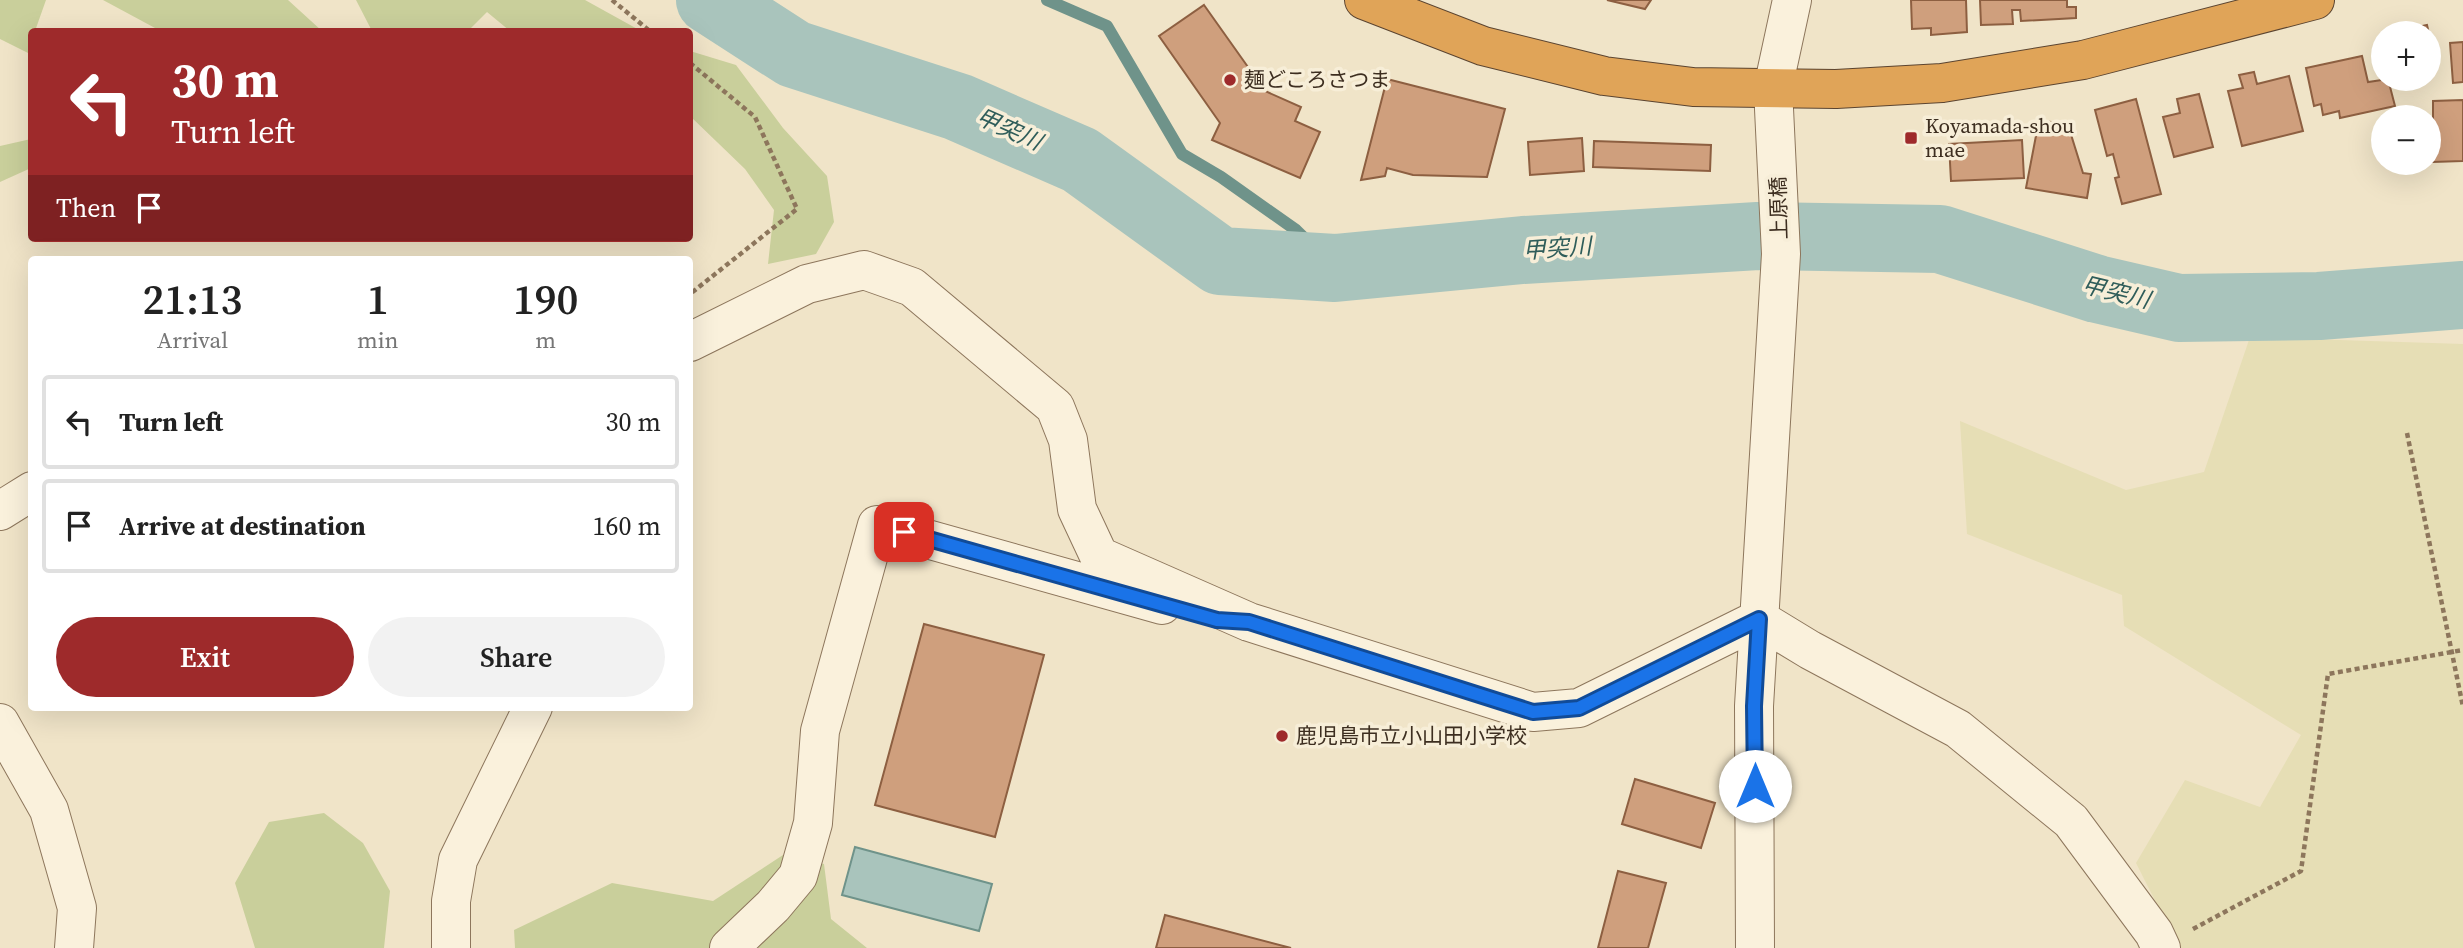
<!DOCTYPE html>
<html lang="en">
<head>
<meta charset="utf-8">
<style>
	:root { --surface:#fff; --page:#f2f2f2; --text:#222; --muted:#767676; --line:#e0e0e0; --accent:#9e2a2b }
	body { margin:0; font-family:"Source Serif 4","Noto Sans JP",serif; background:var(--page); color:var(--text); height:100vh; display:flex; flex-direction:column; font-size:26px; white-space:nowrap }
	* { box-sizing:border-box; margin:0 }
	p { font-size:23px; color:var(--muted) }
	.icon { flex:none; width:38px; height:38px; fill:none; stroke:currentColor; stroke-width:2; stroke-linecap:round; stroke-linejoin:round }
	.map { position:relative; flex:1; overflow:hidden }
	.sheet { position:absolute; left:28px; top:256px; width:665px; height:455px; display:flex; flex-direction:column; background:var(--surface); border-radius:7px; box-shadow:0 7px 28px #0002 }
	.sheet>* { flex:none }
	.banner { position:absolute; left:28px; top:28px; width:665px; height:214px; border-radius:7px; box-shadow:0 7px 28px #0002; background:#9e2a2b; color:#fff; overflow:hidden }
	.buttons { position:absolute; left:2371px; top:21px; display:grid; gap:14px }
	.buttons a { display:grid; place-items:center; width:70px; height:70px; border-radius:50%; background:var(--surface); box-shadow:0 7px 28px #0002; font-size:35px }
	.pin { position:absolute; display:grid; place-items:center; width:60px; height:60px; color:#fff; margin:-30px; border-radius:14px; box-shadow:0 4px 10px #0006 }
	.me { position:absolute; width:77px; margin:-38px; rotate:0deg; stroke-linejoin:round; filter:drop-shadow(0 0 5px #0008) }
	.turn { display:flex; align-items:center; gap:24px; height:147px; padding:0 28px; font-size:32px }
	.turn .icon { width:91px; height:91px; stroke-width:2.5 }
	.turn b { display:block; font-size:49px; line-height:60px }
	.then { display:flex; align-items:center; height:66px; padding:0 28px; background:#0003; gap:14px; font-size:26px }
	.eta { display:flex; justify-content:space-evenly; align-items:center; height:119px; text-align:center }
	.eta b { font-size:42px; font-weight:600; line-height:49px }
	.primary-button { display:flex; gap:14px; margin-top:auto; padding:14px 28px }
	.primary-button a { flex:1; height:80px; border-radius:42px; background:var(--accent); color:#fff; font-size:28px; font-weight:600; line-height:80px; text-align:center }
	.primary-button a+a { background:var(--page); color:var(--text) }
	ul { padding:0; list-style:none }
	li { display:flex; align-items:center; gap:21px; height:94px; margin:0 14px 10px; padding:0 14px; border:4px solid var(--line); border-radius:7px }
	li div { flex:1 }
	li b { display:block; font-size:26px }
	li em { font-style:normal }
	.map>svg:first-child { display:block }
	.farmland { fill:#e6deb5 }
	.green { fill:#c9cf9b }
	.water { fill:#a9c4bc; stroke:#6f938a; stroke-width:2 }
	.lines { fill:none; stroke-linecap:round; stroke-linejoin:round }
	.stream { stroke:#6f938a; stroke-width:12 }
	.river { stroke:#a9c4bc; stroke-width:68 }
	.building { fill:#cf9f7d; stroke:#8d5f41; stroke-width:2 }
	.street-casing { stroke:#8d765c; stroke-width:40 }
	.highway-casing { stroke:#5b4430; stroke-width:40 }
	.path { stroke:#8d765c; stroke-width:4.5; stroke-dasharray:5 3.5; stroke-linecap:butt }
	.street { stroke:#faf1dc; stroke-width:38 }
	.highway { stroke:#e0a458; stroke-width:38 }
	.route-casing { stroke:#114b97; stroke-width:18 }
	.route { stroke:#1a73e8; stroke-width:12 }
	.poi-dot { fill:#9e2a2b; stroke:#f7eed8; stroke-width:2.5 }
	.labels { text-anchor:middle; stroke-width:7; stroke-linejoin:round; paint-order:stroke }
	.poi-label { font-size:21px; fill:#3d2e20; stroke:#f7eed8; text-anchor:start }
	.street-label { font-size:21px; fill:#3d2e20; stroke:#f7eed8 }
	.water-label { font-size:23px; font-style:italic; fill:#2f5d5a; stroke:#f7eed8 }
</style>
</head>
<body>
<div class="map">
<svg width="2463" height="948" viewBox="0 0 2463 948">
	<rect width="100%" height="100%" fill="#f0e4c8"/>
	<!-- farmland -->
	<path class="farmland" d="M2250 337 2463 344V948H2179L2136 863 2185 780 2260 807 2301 735 2124 626 2122 595 1967 534 1960 421 2126 490 2204 472Z"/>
	<!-- green -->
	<path class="green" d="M0 0H46L35 31 32 32 28 53 0 39Z
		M103 0H288L322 31H158L155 28Z
		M356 0H585L641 31H510L487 12 468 31H372Z
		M690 51 736 65 783 128 827 176 834 222 816 254 768 264 774 210 745 169 690 116Z
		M31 139V168L0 182V146Z
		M324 813 363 843 390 891 384 948H255L235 883 269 822Z
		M783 855 824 864 831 919 867 948H515L514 930 612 883 713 901Z"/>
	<!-- water -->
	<path class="water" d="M855 847 992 884 979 931 842 895Z"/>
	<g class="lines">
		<!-- stream -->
		<path class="stream" d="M1047 0 1107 26 1182 154 1221 177 1296 230 1335 268"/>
		<!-- river -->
		<path class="river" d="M710 0 794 54 958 107 1080 160 1220 261 1335 268 1523 250 1758 236 1940 239 2097 289 2179 308 2319 306 2463 295"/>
	</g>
	<!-- building -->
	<path class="building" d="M1607 0H1651L1645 9Z
		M1911 0H1966L1967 32 1931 35V28L1912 29Z
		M1980 0H2067V7H2076V18L2021 21 2020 10H2012L2013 24 1981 25Z
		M1204 5 1265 91 1301 107 1295 121 1320 132 1300 178 1212 140 1220 123 1159 36Z
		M2427 25 2436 64 2429 66V33H2399V31Z
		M2463 42V82L2453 83 2450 43Z
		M2362 56 2368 82 2388 79 2395 106 2340 118 2339 111 2323 115 2321 104 2314 106 2306 68Z
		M2254 72 2257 84 2289 76 2303 131 2242 146 2228 91 2243 88 2239 75Z
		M1387 79 1505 109 1487 177 1413 175 1387 168 1385 176 1361 180Z
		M2199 94 2213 147 2174 157 2163 117 2180 113 2177 99Z
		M2136 99 2161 194 2122 204 2115 178 2119 177 2113 154 2107 156 2095 110Z
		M2463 100V161L2433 162V101Z
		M2039 120 2068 125 2083 173 2091 174 2087 198 2026 188Z
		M1582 138 1584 171 1530 175 1528 142Z
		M2022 140 2024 178 1951 181 1949 144Z
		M1594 141 1711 145 1710 171 1593 167Z
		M924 624 1044 655 995 837 875 805Z
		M1635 779 1715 803 1701 848 1622 824Z
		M1618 871 1666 883 1648 948H1598Z
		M1165 915 1291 948H1156Z"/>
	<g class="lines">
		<defs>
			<path id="street" d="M690 342 807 284 864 270 912 287 1055 407 1068 440 1077 509 1099 556 1249 622 1533 712 1579 708 1759 619
				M0 511 32 491
				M1759 619 1810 650 1958 729 2071 821 2154 933 2161 948
				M0 723 49 810 77 908 74 948
				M451 948V901L458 860 533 707
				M729 948 773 906 798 876 813 823 820 731 877 525 1162 605
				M1755 948 1754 706 1781 254 1773 88 1792 0"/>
			<path id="highway" d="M1364 0 1483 46 1604 76 1693 87 1836 89 1942 83 2083 60 2315 0"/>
		</defs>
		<!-- street casing -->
		<use href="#street" class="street-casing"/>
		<!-- highway casing -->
		<use href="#highway" class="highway-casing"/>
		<!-- path -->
		<path class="path" d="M612 0 651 32
			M690 63 755 117 797 209 690 294
			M2407 433 2463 707
			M2193 929 2301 871 2328 674 2463 650"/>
		<!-- street -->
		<use href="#street" class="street"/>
		<!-- highway -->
		<use href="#highway" class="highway"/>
	</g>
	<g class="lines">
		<defs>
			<path id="route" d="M904 532 1217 620 1249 622 1533 712 1579 708 1759 619 1754 706 1755 786"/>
		</defs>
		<!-- route casing -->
		<use href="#route" class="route-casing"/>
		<!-- route -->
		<use href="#route" class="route"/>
	</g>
	<!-- markers -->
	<g class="poi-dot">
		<circle cx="1230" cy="80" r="7"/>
		<rect x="1904" y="131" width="14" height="14" rx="3.5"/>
		<circle cx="1282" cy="736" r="7"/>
	</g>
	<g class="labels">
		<!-- poi labels -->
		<g class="poi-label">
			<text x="1244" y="87">麺どころさつま</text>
			<text x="1925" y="133">Koyamada-shou<tspan x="1925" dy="24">mae</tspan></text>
			<text x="1296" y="743">鹿児島市立小山田小学校</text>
		</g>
		<!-- street labels -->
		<g class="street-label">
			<text transform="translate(1779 208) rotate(-92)" y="7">上原橋</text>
		</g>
		<!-- water labels -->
		<g class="water-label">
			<text transform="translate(1009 129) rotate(24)" y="8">甲突川</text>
			<text transform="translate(1557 248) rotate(-4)" y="8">甲突川</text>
			<text transform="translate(2116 292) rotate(14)" y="8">甲突川</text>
		</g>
	</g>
</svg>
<div class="buttons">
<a>+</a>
<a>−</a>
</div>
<div class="pin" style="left:904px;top:532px;background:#d93025"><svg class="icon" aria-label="arrive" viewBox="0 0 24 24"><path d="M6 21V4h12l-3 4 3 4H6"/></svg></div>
<svg class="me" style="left:1755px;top:786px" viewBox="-20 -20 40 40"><circle r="19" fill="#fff"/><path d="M0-13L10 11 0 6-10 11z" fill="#1a73e8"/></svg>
<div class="banner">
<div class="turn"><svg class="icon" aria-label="left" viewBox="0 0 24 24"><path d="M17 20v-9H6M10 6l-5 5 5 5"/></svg><div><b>30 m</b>Turn left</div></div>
<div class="then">Then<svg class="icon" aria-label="arrive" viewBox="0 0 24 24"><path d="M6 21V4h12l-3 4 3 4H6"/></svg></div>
</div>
<section class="sheet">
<div class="eta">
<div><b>21:13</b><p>Arrival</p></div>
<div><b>1</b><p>min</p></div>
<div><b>190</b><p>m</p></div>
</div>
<ul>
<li><svg class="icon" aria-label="left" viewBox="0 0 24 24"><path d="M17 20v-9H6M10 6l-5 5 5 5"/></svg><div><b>Turn left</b></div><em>30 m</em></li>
<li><svg class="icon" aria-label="arrive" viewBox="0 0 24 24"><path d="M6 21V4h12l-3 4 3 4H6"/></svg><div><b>Arrive at destination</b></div><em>160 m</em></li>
</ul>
<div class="primary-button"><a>Exit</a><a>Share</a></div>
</section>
</div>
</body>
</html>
